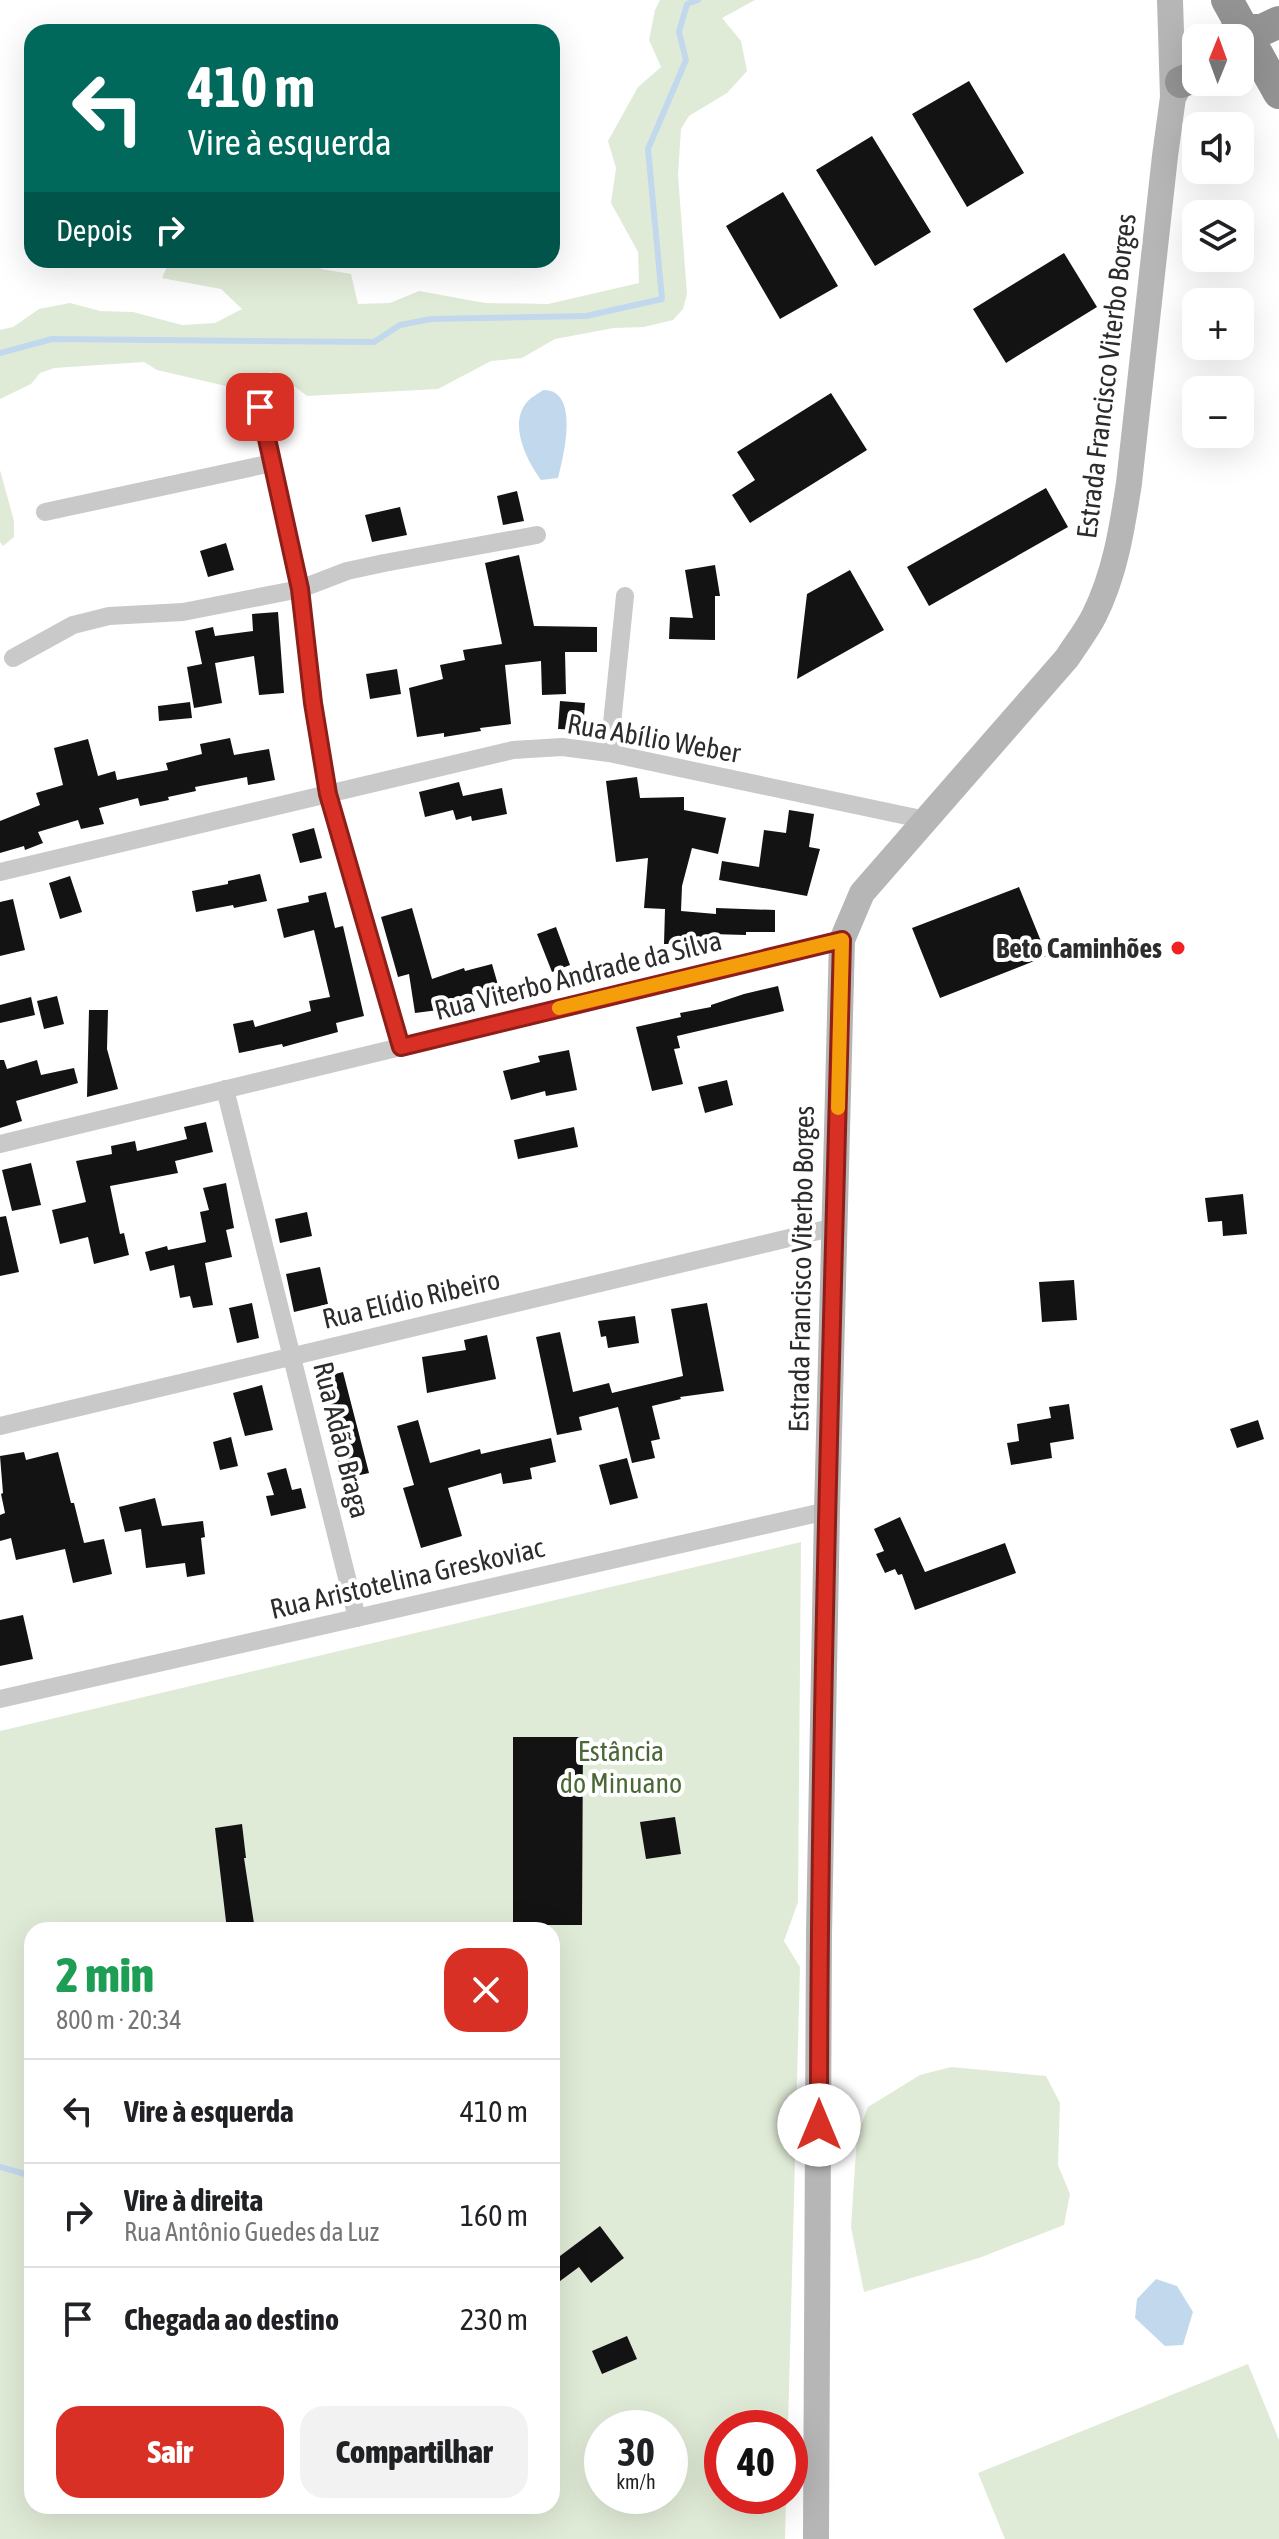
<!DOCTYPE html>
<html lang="pt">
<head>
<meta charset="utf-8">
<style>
	:root { --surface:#fff; --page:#f2f2f2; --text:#202124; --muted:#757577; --line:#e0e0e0; --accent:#d93025 }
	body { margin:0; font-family:"Asap Condensed",sans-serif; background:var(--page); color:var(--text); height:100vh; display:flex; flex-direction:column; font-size:30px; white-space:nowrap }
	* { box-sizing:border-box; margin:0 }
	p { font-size:26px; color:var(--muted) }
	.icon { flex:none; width:44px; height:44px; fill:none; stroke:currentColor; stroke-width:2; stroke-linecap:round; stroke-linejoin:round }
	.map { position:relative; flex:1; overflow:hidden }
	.panel { position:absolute; left:24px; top:1922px; width:536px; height:592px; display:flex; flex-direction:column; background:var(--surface); border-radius:24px; box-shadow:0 8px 32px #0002 }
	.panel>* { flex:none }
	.guide { position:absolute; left:24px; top:24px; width:536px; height:244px; border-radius:24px; box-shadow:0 8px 32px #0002; background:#00695c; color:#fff; overflow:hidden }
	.needle { width:52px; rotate:1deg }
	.fabs { position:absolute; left:1182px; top:24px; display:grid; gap:16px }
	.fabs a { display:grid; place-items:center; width:72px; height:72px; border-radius:16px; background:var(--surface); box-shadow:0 8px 32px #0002; font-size:40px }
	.speed { position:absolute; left:584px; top:2410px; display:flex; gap:16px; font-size:40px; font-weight:700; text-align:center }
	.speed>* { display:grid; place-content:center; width:104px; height:104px; border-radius:50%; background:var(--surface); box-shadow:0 8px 32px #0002; line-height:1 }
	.speed small { font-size:20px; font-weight:400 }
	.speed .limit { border:12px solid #d22; background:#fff; color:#111 }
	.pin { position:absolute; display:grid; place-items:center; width:68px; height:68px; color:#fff; margin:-34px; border-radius:16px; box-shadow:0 4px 12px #0006 }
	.me { position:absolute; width:88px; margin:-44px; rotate:0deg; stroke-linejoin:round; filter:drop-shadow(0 0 6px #0008) }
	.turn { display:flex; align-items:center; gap:28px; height:168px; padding:0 32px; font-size:36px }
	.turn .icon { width:104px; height:104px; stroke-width:2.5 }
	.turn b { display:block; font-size:56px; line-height:68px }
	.then { display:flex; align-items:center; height:76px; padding:0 32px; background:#0003; gap:16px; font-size:30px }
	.round { display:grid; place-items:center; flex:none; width:84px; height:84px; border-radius:24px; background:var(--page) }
	.summary { display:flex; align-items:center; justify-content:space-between; height:136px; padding:0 32px }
	h1 { font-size:48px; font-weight:800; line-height:60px; color:#1e9e55 }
	.primary-button { display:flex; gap:16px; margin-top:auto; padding:16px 32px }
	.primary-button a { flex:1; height:92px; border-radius:24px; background:var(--accent); color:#fff; font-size:32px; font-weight:800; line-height:92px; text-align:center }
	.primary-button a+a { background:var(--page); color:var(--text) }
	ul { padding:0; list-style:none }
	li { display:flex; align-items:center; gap:24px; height:104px; padding:0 32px; border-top:2px solid var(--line) }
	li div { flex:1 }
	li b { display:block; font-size:30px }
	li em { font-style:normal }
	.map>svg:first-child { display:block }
	.green { fill:#e0ebd7; fill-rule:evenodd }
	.water { fill:#c2d9ed }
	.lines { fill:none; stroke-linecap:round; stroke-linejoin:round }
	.stream { stroke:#c2d9ed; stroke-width:6 }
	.building { fill:#131313 }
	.street { stroke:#c9c9c9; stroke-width:18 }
	.secondary { stroke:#b6b6b6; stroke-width:26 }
	.highway { stroke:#939393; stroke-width:32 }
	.route-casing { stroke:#8d1f18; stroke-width:20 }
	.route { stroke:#d93025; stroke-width:14 }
	.slow { stroke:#f59e0b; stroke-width:14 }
	.poi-dot { fill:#f02120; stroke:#fff; stroke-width:3 }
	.labels { text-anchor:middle; stroke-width:8; stroke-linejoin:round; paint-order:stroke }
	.street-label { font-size:28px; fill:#2c2c2c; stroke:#fff }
	.poi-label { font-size:28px; font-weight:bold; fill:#2c2c2c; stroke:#fff; text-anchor:end }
	.park-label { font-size:28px; fill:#4b6937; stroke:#fff }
</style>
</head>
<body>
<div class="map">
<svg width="1279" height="2539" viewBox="0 0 1279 2539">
	<rect width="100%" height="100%" fill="#fff"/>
	<!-- green -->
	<path class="green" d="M660 0H755L722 18 741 41 747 71 727 93 689 116 681 129 678 175 687 294 683 309 673 320 644 327 614 328 555 339 522 358 491 361 438 389 307 396 284 378 271 372 230 387 157 370 144 362 54 368 40 373 31 384 0 399V330L13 327 39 309 70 303 100 311 133 312 182 325 215 323 242 309 221 289 162 278 170 260H317L321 269 351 274 358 304 390 303 419 291 485 303 548 304 639 283 638 252 611 203 616 168 608 141 638 87 661 67 649 40 655 10Z
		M0 470 14 521V537L3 546 0 542Z
		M801 1542 798 1902 784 1941 800 1967 788 2428H722V2496H786L785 2539H0V1731ZM32 1930H552V2506H32ZM602 2428H670V2496H602Z
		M951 2067 1046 2076 1060 2103 1058 2165 1070 2194 1064 2225 979 2258 864 2292 851 2227 857 2136 868 2107 920 2075Z
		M1248 2364 1279 2440V2539H1005L978 2473Z"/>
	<!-- water -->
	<path class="water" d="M543 390C581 389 563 458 558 478L541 480C527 461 508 424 527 402 531 397 538 394 543 390Z
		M1156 2279 1177 2286 1193 2312 1183 2345 1165 2346 1135 2318 1137 2299Z"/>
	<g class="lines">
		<!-- stream -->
		<path class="stream" d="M0 353 52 339 374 342 400 325 431 319 586 316 662 299 648 149 686 60 679 32 687 4 698 0
			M0 2167 32 2176"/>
	</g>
	<!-- building -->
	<path class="building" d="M969 81 1024 173 967 207 912 114Z
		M872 136 931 232 875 266 816 170Z
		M783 192 838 286 780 319 726 226Z
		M1064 253 1097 307 1006 363 973 309Z
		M831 393 867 450 750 523 732 495 755 480 737 452Z
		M1046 488 1068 527 929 606 907 567Z
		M517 491 524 521 503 525 497 496Z
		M400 507 407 535 372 542 365 515Z
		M226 543 234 570 208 577 200 551Z
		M519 555 534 626 597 627V652H565L566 694 542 695 541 661 505 665 511 724 480 728 481 731 444 737V733L417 737 409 688 443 679 440 665 465 660 463 650 502 644 485 563Z
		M715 565 720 596H715V640L669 639 670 617 693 618 685 570Z
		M850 570 884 630 797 679 807 594Z
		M278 612 284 693 259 695 254 656 215 663 222 703 194 708 187 667 202 664 195 631 213 627 215 636 253 631 252 614Z
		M397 669 401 694 370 699 366 674Z
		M560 701 585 703 583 730 558 729Z
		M190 702 192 718 159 721 158 706Z
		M230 738 234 755 269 749 275 780 248 785 247 777 195 787 196 791 168 797 169 800 140 806 138 798 99 808 104 824 81 829 78 820 38 832 43 843 25 850 24 846 0 853V821L40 805 36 793 63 785 54 748 88 739 98 776 115 771 117 780 168 770 166 763 202 754 200 744Z
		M637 777 640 798 684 797V810L726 818 718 854 692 848 682 886 681 911 716 914V908L775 910V932H746V935L710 934 709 944H664L665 909 644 908 648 858 616 862 606 781Z
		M459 782 463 796 502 788 507 814 472 821 471 816 456 820 453 810 425 817 419 792Z
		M789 810 814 814 809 847 820 849 807 896 719 880 722 861 759 867 764 830 786 833Z
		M314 828 322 858 300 863 292 834Z
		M260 874 267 901 234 908 233 905 196 912 192 891 228 884V881Z
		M70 876 82 912 60 919 49 883Z
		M1019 887 1047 956 940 998 912 928Z
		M326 892 335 928 343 926 364 1016 336 1023 338 1032 283 1047 282 1044 239 1053 233 1024 253 1020 255 1027 311 1011 309 1001 330 997 314 930 284 938 277 909 309 902 308 896Z
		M13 899 25 950 0 956V902Z
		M412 908 432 979 464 968 465 971 492 964 498 985 472 992 476 1002 447 1011 446 1009 415 1013 409 974 398 977 381 917Z
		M556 927 570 965 552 972 537 934Z
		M778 986 784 1011 677 1036 680 1048 674 1049 683 1084 652 1091 636 1027 681 1017 680 1013 711 1007V1005L744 994Z
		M57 996 64 1024 44 1029 37 1001Z
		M31 997 35 1015 0 1023V1005Z
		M89 1010H108L107 1049 118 1089 87 1097Z
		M569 1050 577 1090 546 1096 545 1091 511 1100 503 1071 540 1062 538 1056Z
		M0 1060H4L7 1069 37 1060 41 1075 74 1068 78 1083 16 1101 22 1121 0 1128Z
		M727 1080 733 1105 705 1113 698 1087Z
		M206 1122 213 1152 175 1161 178 1173 110 1186 120 1234 124 1233 129 1255 94 1264 88 1237 60 1244 52 1210 86 1202 76 1161 112 1154 111 1146 135 1141 137 1151 187 1139 184 1127Z
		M574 1127 578 1147 518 1159 514 1140Z
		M31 1163 41 1205 12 1211 2 1170Z
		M226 1183 234 1228 226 1230 232 1257 205 1263 213 1305 193 1308 190 1296 180 1298 174 1265 150 1271 145 1252 167 1246 168 1250 206 1242 200 1212 209 1210 203 1188Z
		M1243 1194 1247 1234 1223 1236 1222 1221 1208 1222 1205 1198Z
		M307 1212 312 1236 280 1243 275 1219Z
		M6 1216 19 1272 0 1276V1217Z
		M320 1267 328 1304 294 1312 286 1274Z
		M1074 1280 1077 1320 1042 1322 1039 1282Z
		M252 1303 259 1338 237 1343 229 1308Z
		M707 1303 724 1391 680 1397 681 1399 652 1406 660 1439 651 1441 655 1458 632 1463 618 1407 579 1417 582 1430 557 1435 536 1337 560 1332 573 1392 609 1383 612 1393 683 1376 671 1309Z
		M635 1316 639 1343 608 1348 606 1336 601 1337 598 1321Z
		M487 1335 496 1379 427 1393 422 1357 466 1350 464 1340Z
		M343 1372 369 1473 342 1479 332 1435 330 1436 326 1420 332 1419 320 1378Z
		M262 1385 273 1430 245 1436 233 1393Z
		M1069 1404 1074 1439 1050 1443 1052 1458 1011 1465 1007 1443 1019 1441 1017 1424 1051 1418 1049 1407Z
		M418 1420 430 1463 480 1449 481 1454 551 1438 556 1462 530 1468 532 1479 503 1484 501 1473 448 1488 462 1536 421 1548 403 1488 414 1485 397 1426Z
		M1258 1420 1264 1439 1237 1448 1230 1429Z
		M231 1437 238 1466 220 1470 213 1442Z
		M24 1452 26 1460 58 1452 71 1503H74L84 1543 104 1539 112 1574 73 1583 65 1549 16 1560 11 1538 0 1541V1515L5 1513 1 1494 3 1493 0 1456Z
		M627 1458 638 1498 610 1505 599 1465Z
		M286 1468 292 1490 301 1488 306 1508 271 1516 266 1496 274 1495 267 1473Z
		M155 1498 162 1526 203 1521 205 1537 201 1538 205 1574 187 1577 185 1563 146 1568 141 1529 125 1532 119 1507Z
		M900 1517 925 1572 1005 1543 1016 1573 915 1610 902 1574 898 1575 895 1569 885 1573 876 1554 884 1551 874 1529Z
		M23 1615 33 1659 0 1666V1620Z
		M513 1737H583L582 1925H513Z
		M675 1817 681 1854 646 1859 640 1822Z
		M242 1824 246 1858H244L255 1930H227L215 1828Z
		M600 2226 624 2258 591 2283 579 2267 552 2287V2262Z
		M627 2336 637 2359 602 2374 592 2351Z"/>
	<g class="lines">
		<!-- street -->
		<path class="street" d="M260 407 300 589 313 703 328 794 401 1047
			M45 512 272 463
			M13 658 73 625 109 616 183 612 300 589 347 571 384 563 537 535
			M609 753 625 596
			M0 872 513 750 562 747 609 753 926 820
			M225 1089 357 1618
			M0 1144 842 940
			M0 1426 835 1227
			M0 1699 827 1511"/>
		<!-- secondary -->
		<path class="secondary" d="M1219 38 1244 30
			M1175 94 1196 51
			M816 2539 819 1934 827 1511 842 940 862 893 1067 658C1076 644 1087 630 1094 616 1115 574 1122 529 1129 483L1165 156 1173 97 1170 0"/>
		<!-- highway -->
		<path class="highway" d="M1227 0 1279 93
			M1244 30H1262L1279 22
			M1181 82 1196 76"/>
	</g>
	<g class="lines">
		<defs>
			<path id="route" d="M260 407 300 589 313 703 328 794 401 1047 842 940C832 1335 819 1730 819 2125"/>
		</defs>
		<!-- route casing -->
		<use href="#route" class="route-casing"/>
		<!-- route -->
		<use href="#route" class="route"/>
		<!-- slow -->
		<path class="slow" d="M559 1008 842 940 838 1108"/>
	</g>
	<!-- markers -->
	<circle class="poi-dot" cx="1178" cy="948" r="8"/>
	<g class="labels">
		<!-- street labels -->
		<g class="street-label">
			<text transform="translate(1106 376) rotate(-83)" y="10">Estrada Francisco Viterbo Borges</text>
			<text transform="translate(654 738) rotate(10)" y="10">Rua Abílio Weber</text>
			<text transform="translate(578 975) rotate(-14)" y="10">Rua Viterbo Andrade da Silva</text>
			<text transform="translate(801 1269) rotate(-89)" y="10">Estrada Francisco Viterbo Borges</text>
			<text transform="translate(411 1299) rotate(-13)" y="10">Rua Elídio Ribeiro</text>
			<text transform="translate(342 1440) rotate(76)" y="10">Rua Adão Braga</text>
			<text transform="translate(407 1578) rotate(-13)" y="10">Rua Aristotelina Greskoviac</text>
		</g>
		<!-- poi labels -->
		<g class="poi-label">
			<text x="1162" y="958">Beto Caminhões</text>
		</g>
		<!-- park labels -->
		<g class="park-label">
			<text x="621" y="1761">Estância<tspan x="621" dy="32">do Minuano</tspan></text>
		</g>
	</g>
</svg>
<div class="fabs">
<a><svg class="needle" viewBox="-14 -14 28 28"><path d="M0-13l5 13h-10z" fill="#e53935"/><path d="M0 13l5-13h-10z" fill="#757577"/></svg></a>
<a><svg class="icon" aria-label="sound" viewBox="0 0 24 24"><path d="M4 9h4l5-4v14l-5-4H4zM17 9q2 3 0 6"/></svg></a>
<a><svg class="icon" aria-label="layers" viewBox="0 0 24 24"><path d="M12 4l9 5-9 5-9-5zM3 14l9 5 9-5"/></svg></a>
<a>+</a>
<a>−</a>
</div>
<div class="speed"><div>30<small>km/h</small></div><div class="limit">40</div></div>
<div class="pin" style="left:260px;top:407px;background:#d93025"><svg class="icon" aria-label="arrive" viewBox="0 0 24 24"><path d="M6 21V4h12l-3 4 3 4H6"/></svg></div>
<svg class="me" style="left:819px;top:2125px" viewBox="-20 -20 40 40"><circle r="19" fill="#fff"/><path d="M0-13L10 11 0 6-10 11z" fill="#d93025"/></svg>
<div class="guide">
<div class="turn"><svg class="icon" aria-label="left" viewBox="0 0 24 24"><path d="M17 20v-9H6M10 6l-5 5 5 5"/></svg><div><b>410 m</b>Vire à esquerda</div></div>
<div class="then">Depois<svg class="icon" aria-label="right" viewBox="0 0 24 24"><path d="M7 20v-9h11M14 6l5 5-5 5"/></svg></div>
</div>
<section class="panel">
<div class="summary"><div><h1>2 min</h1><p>800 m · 20:34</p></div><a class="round" style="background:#d93025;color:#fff"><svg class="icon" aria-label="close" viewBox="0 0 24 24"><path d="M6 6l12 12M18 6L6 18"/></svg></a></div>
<ul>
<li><svg class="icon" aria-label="left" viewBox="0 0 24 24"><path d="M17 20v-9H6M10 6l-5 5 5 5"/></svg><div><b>Vire à esquerda</b></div><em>410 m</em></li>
<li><svg class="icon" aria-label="right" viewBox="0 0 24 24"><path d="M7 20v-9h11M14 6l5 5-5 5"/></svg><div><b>Vire à direita</b><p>Rua Antônio Guedes da Luz</p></div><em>160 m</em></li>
<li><svg class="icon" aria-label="arrive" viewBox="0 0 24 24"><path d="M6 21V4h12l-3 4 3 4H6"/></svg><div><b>Chegada ao destino</b></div><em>230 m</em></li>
</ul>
<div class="primary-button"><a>Sair</a><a>Compartilhar</a></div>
</section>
</div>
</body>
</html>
